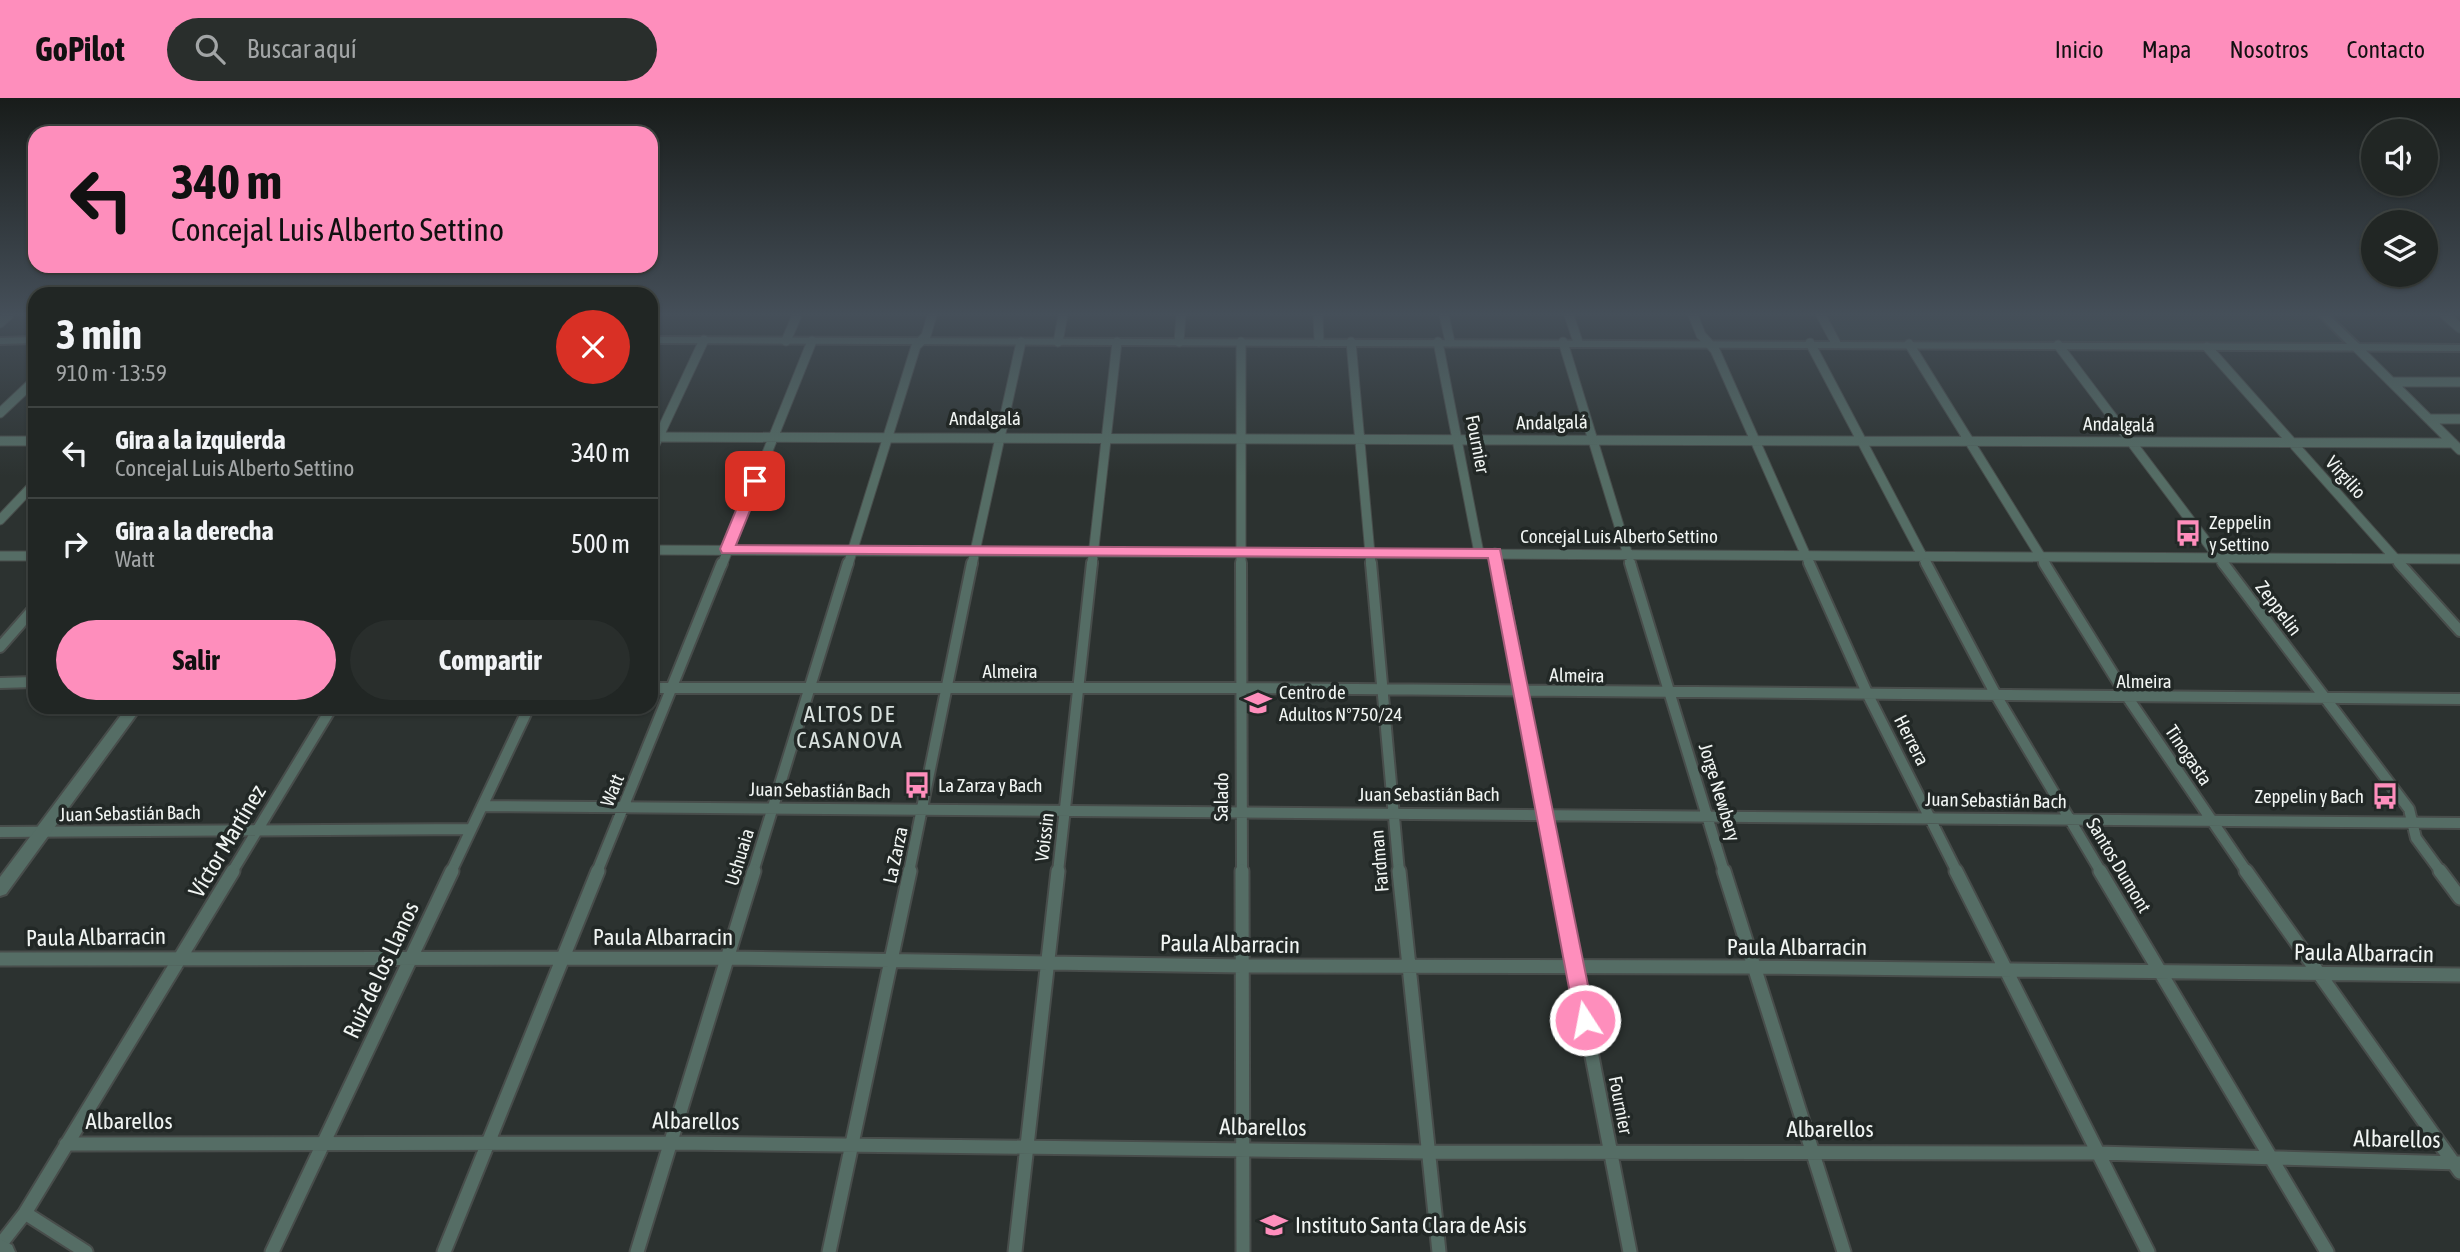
<!DOCTYPE html>
<html lang="es">
<head>
<meta charset="utf-8">
<style>
	:root { --surface:#212624; --page:#292e2c; --text:#f1f3f6; --muted:#a2a5a6; --line:#3e4341; --accent:#fe8ebc }
	body { margin:0; font-family:"Asap Condensed",sans-serif; background:var(--page); color:var(--text); height:100vh; display:flex; flex-direction:column; font-size:26px; white-space:nowrap }
	* { box-sizing:border-box; margin:0 }
	p { font-size:23px; color:var(--muted) }
	.icon { flex:none; width:38px; height:38px; fill:none; stroke:currentColor; stroke-width:2; stroke-linecap:round; stroke-linejoin:round }
	.map { position:relative; flex:1; overflow:hidden }
	.panel { position:absolute; left:28px; top:189px; width:630px; height:427px; display:flex; flex-direction:column; background:var(--surface); border-radius:21px; box-shadow:0 2px 5px #0004,0 0 0 2px var(--line) }
	.panel>* { flex:none }
	.hud { position:absolute; left:28px; top:28px; width:630px; height:147px; border-radius:21px; box-shadow:0 2px 5px #0004,0 0 0 2px var(--line); background:#fe8ebc; color:#111; overflow:hidden }
	.buttons { position:absolute; left:2361px; top:21px; display:grid; gap:14px }
	.buttons a { display:grid; place-items:center; width:77px; height:77px; border-radius:50%; background:var(--surface); box-shadow:0 2px 5px #0004,0 0 0 2px var(--line); font-size:35px }
	.pin { position:absolute; display:grid; place-items:center; width:60px; height:60px; color:#fff; margin:-30px; border-radius:14px; box-shadow:0 4px 10px #0006 }
	.me { position:absolute; width:77px; margin:-38px; rotate:349deg; stroke-linejoin:round; filter:drop-shadow(0 0 5px #0008) }
	.turn { display:flex; align-items:center; gap:24px; height:147px; padding:0 28px; font-size:32px }
	.turn .icon { width:91px; height:91px; stroke-width:2.5 }
	.turn b { display:block; font-size:49px; line-height:60px }
	.round { display:grid; place-items:center; flex:none; width:74px; height:74px; border-radius:37px; background:var(--page) }
	.summary { display:flex; align-items:center; justify-content:space-between; height:119px; padding:0 28px }
	h1 { font-size:42px; font-weight:700; line-height:52px }
	.button { display:flex; gap:14px; margin-top:auto; padding:14px 28px }
	.button a { flex:1; height:80px; border-radius:42px; background:var(--accent); color:#111; font-size:28px; font-weight:700; line-height:80px; text-align:center }
	.button a+a { background:var(--page); color:var(--text) }
	ul { padding:0; list-style:none }
	li { display:flex; align-items:center; gap:21px; height:91px; padding:0 28px; border-top:2px solid var(--line) }
	li div { flex:1 }
	li b { display:block; font-size:26px }
	li em { font-style:normal }
	header { display:flex; align-items:center; gap:42px; box-sizing:border-box; height:98px; padding:0 35px; background:var(--accent); color:#111 }
	header strong { font-size:33px }
	nav { display:flex; gap:38px; margin-inline-start:auto; font-size:24px }
	.search { width:490px; height:63px; background:var(--page); display:flex; align-items:center; gap:18px; box-sizing:border-box; padding:0 24px; border-radius:38px; color:var(--muted); font-size:26px }
	.map>svg:first-child { display:block }
	.built { fill:#313e3a }
	.lines { fill:none; stroke-linecap:round; stroke-linejoin:round }
	.minor-far2-casing { stroke:#484d4b; stroke-width:11 }
	.minor-far1-casing { stroke:#484d4b; stroke-width:14 }
	.minor-casing { stroke:#484d4b; stroke-width:17 }
	.tertiary-casing { stroke:#484d4b; stroke-width:4 }
	.minor-far2 { stroke:#556d65; stroke-width:9 }
	.minor-far1 { stroke:#556d65; stroke-width:10 }
	.minor { stroke:#556d65; stroke-width:13 }
	.tertiary { fill:#556d65; fill-rule:evenodd }
	.route { fill:#fe8ebc; stroke:#a55c7a; stroke-width:2 }
	.labels { text-anchor:middle; stroke-width:7; stroke-linejoin:round; paint-order:stroke }
	.street-label { font-size:19px; fill:#f1f5f3; stroke:#222826 }
	.poi-label { font-size:19px; fill:#f1f5f3; stroke:#222826; text-anchor:start }
	.quarter-label { font-size:23px; letter-spacing:2px; fill:#d9e1de; stroke:#222826 }
	.near-street-label { font-size:23px; fill:#f1f5f3; stroke:#222826 }
	.near-poi-label { font-size:23px; fill:#f1f5f3; stroke:#222826; text-anchor:start }
</style>
</head>
<body>
<header>
<strong>GoPilot</strong>
<div class="search"><svg class="icon" aria-label="search" viewBox="0 0 24 24"><circle cx="10" cy="10" r="6"/><path d="M15 15l6 6"/></svg>Buscar aquí</div>
<nav><a>Inicio</a><a>Mapa</a><a>Nosotros</a><a>Contacto</a></nav>
</header>
<div class="map">
<svg width="2460" height="1154" viewBox="0 0 2460 1154">
	<rect width="100%" height="100%" fill="#2c3230"/>
	<!-- built -->
	<path class="built" d="M1821 217H2323L2356 249 1836 245Z"/>
	<g class="lines">
		<defs>
			<path id="minor-far2" d="M1318 217 1319 244
				M1444 217 1450 244
				M1569 217 1578 244
				M1693 217 1701 237 1715 252 1810 467
				M1821 217 1836 245
				M2445 217 2460 230
				M0 225 9 217
				M651 225 655 217
				M786 243 797 217
				M1058 244 1063 217
				M1179 244 1181 217
				M1241 244V467
				M1351 244 1371 467
				M1438 244 1479 455
				M1563 244 1631 467
				M1810 245 1927 467
				M1909 246 2046 467
				M2058 247 2224 467
				M2207 249 2401 467
				M2356 249 2460 352
				M2392 284H2460
				M0 315 35 282
				M2429 321H2460
				M651 339 2453 345
				M0 343H35
				M651 355 704 242
				M0 422 35 385
				M651 452 2460 461
				M1495 455 1497 467
				M0 458H35
				M722 467 812 243
				M848 467 916 248 926 238 932 217
				M972 467 1021 244
				M1092 467 1117 244"/>
			<path id="minor-far1" d="M1241 465 1242 774
				M1371 465 1399 774
				M1497 465 1557 774
				M1630 465 1724 774
				M1809 465 1868 597 1957 774
				M1926 465 1997 599 2101 774
				M2044 465 2128 600 2247 774
				M2223 465 2409 711 2416 740 2441 774
				M2399 465 2460 533
				M0 549 35 509
				M0 585 35 584
				M651 590H1243L2460 601
				M482 708 2460 725
				M0 734 471 731
				M232 774 332 609
				M451 774 529 609
				M597 774 722 465
				M753 774 848 465
				M909 774 972 465
				M1058 774 1092 465"/>
			<path id="minor" d="M1242 773 1243 1154
				M1399 773 1439 1154
				M1556 773 1630 1154
				M1724 773 1844 1154
				M1956 773 2148 1154
				M2100 773 2327 1154
				M2246 773 2460 1074
				M2440 773 2460 800
				M0 861 726 860 1242 868 1753 869 2460 877
				M66 1046 671 1045 1426 1054 2098 1055 2460 1065
				M25 1115 86 1154
				M0 1147 25 1115 233 773
				M272 1154 452 773
				M444 1154 598 773
				M637 1154 754 773
				M829 1154 910 773
				M1015 1154 1058 773"/>
			<path id="tertiary" d="M2318 217H2329L2359 246 2460 247V253L651 245V239L2347 246Z
				M35 239V245L0 246V240Z
				M127 609H142L6 796 0 798V779Z
				M0 1141 12 1147 15 1154H0Z"/>
		</defs>
		<!-- minor-far2 casing -->
		<use href="#minor-far2" class="minor-far2-casing"/>
		<!-- minor-far1 casing -->
		<use href="#minor-far1" class="minor-far1-casing"/>
		<!-- minor casing -->
		<use href="#minor" class="minor-casing"/>
		<!-- tertiary casing -->
		<use href="#tertiary" class="tertiary-casing"/>
		<!-- minor-far2 -->
		<use href="#minor-far2" class="minor-far2"/>
		<!-- minor-far1 -->
		<use href="#minor-far1" class="minor-far1"/>
		<!-- minor -->
		<use href="#minor" class="minor"/>
		<!-- tertiary -->
		<use href="#tertiary" class="tertiary"/>
	</g>
	<!-- sky -->
	<linearGradient id="sky" x2="0" y2="1"><stop stop-color="#181c1a"/><stop offset="0.57" stop-color="#454f59"/><stop offset="1" stop-color="#454f59" stop-opacity="0"/></linearGradient>
	<rect width="2460" height="379" fill="url(#sky)"/>
	<!-- route -->
	<path class="route" d="M755 379 762 383 736 447 1500 451 1595 922 1592 928 1585 931 1578 928 1575 922 1488 460 722 455 720 451 748 383Z"/>
	<!-- icons -->
	<defs>
		<symbol id="bus-bare" viewBox="-9 -9 18 18"><path d="M-5-6H5V4H4V6H2V4H-2V6H-4V4H-5ZM-3.5-4V0h7V-4ZM-3.5 1.2v1.5H-2V1.2ZM2 1.2v1.5H3.5V1.2Z" fill="#fe8ebc" stroke="#222826" stroke-width="2.5" paint-order="stroke"/></symbol>
		<symbol id="school-bare" viewBox="-9 -9 18 18"><path d="M0-5L7-2L0 1L-7-2ZM-4 1L0 2.5L4 1V4Q0 6-4 4Z" fill="#fe8ebc" stroke="#222826" stroke-width="2.5" paint-order="stroke"/></symbol>
	</defs>
	<g fill-rule="evenodd">
		<use href="#bus-bare" x="2169" y="416" width="38" height="38"/>
		<use href="#school-bare" x="1239" y="586" width="38" height="38"/>
		<use href="#bus-bare" x="898" y="668" width="38" height="38"/>
		<use href="#bus-bare" x="2366" y="679" width="38" height="38"/>
		<use href="#school-bare" x="1255" y="1108" width="38" height="38"/>
	</g>
	<g class="labels">
		<!-- street labels -->
		<g class="street-label">
			<text x="985" y="327">Andalgalá</text>
			<text transform="translate(1552 324) rotate(-1)" y="7">Andalgalá</text>
			<text transform="translate(2119 326) rotate(1)" y="7">Andalgalá</text>
			<text transform="translate(1478 346) rotate(79)" y="7">Fournier</text>
			<text transform="translate(2346 379) rotate(48)" y="7">Virgilio</text>
			<text x="1619" y="445">Concejal Luis Alberto Settino</text>
			<text transform="translate(2279 510) rotate(53)" y="7">Zeppelin</text>
			<text x="1010" y="580">Almeira</text>
			<text transform="translate(1577 577) rotate(1)" y="7">Almeira</text>
			<text x="2144" y="590">Almeira</text>
			<text transform="translate(1912 642) rotate(63)" y="7">Herrera</text>
			<text transform="translate(2189 657) rotate(56)" y="7">Tinogasta</text>
			<text transform="translate(612 692) rotate(-68)" y="7">Watt</text>
			<text transform="translate(820 692) rotate(1)" y="7">Juan Sebastián Bach</text>
			<text transform="translate(1720 694) rotate(73)" y="7">Jorge Newbery</text>
			<text x="1429" y="703">Juan Sebastián Bach</text>
			<text transform="translate(1221 699) rotate(-89)" y="7">Salado</text>
			<text transform="translate(1996 702) rotate(1)" y="7">Juan Sebastián Bach</text>
			<text transform="translate(130 715) rotate(-1)" y="7">Juan Sebastián Bach</text>
			<text transform="translate(1044 739) rotate(-83)" y="7">Voissin</text>
			<text transform="translate(895 757) rotate(-78)" y="7">La Zarza</text>
			<text transform="translate(739 759) rotate(-73)" y="7">Ushuaia</text>
			<text transform="translate(1379 763) rotate(-95)" y="7">Fardman</text>
			<text transform="translate(2119 767) rotate(59)" y="7">Santos Dumont</text>
			<text transform="translate(1621 1007) rotate(79)" y="7">Fournier</text>
		</g>
		<!-- poi labels -->
		<g class="poi-label">
			<text x="2209" y="431">Zeppelin<tspan x="2209" dy="22">y Settino</tspan></text>
			<text x="1279" y="601">Centro de<tspan x="1279" dy="22">Adultos Nº750/24</tspan></text>
			<text x="938" y="694">La Zarza y Bach</text>
			<text x="2364" y="705" text-anchor="end">Zeppelin y Bach</text>
		</g>
		<!-- quarter labels -->
		<g class="quarter-label">
			<text x="850" y="624">ALTOS DE<tspan x="850" dy="26">CASANOVA</tspan></text>
		</g>
		<!-- near-street labels -->
		<g class="near-street-label">
			<text transform="translate(227 743) rotate(-59)" y="8">Víctor Martínez</text>
			<text transform="translate(96 839) rotate(-1)" y="8">Paula Albarracin</text>
			<text x="663" y="847">Paula Albarracin</text>
			<text transform="translate(1230 846) rotate(1)" y="8">Paula Albarracin</text>
			<text x="1797" y="857">Paula Albarracin</text>
			<text transform="translate(2364 855) rotate(1)" y="8">Paula Albarracin</text>
			<text transform="translate(381 872) rotate(-65)" y="8">Ruiz de los Llanos</text>
			<text x="129" y="1031">Albarellos</text>
			<text transform="translate(696 1023) rotate(1)" y="8">Albarellos</text>
			<text transform="translate(1263 1029) rotate(1)" y="8">Albarellos</text>
			<text x="1830" y="1039">Albarellos</text>
			<text transform="translate(2397 1041) rotate(1)" y="8">Albarellos</text>
		</g>
		<!-- near-poi labels -->
		<g class="near-poi-label">
			<text x="1295" y="1135">Instituto Santa Clara de Asis</text>
		</g>
	</g>
</svg>
<div class="buttons">
<a><svg class="icon" aria-label="sound" viewBox="0 0 24 24"><path d="M4 9h4l5-4v14l-5-4H4zM17 9q2 3 0 6"/></svg></a>
<a><svg class="icon" aria-label="layers" viewBox="0 0 24 24"><path d="M12 4l9 5-9 5-9-5zM3 14l9 5 9-5"/></svg></a>
</div>
<div class="pin" style="left:755px;top:383px;background:#d93025"><svg class="icon" aria-label="arrive" viewBox="0 0 24 24"><path d="M6 21V4h12l-3 4 3 4H6"/></svg></div>
<svg class="me" style="left:1585px;top:922px" viewBox="-20 -20 40 40"><circle r="17" fill="#fe8ebc" stroke="#fff" stroke-width="3"/><path d="M0-11L8 9 0 5-8 9z" fill="#fff"/></svg>
<div class="hud">
<div class="turn"><svg class="icon" aria-label="left" viewBox="0 0 24 24"><path d="M17 20v-9H6M10 6l-5 5 5 5"/></svg><div><b>340 m</b>Concejal Luis Alberto Settino</div></div>
</div>
<section class="panel">
<div class="summary"><div><h1>3 min</h1><p>910 m · 13:59</p></div><a class="round" style="background:#d93025;color:#fff"><svg class="icon" aria-label="close" viewBox="0 0 24 24"><path d="M6 6l12 12M18 6L6 18"/></svg></a></div>
<ul>
<li><svg class="icon" aria-label="left" viewBox="0 0 24 24"><path d="M17 20v-9H6M10 6l-5 5 5 5"/></svg><div><b>Gira a la izquierda</b><p>Concejal Luis Alberto Settino</p></div><em>340 m</em></li>
<li><svg class="icon" aria-label="right" viewBox="0 0 24 24"><path d="M7 20v-9h11M14 6l5 5-5 5"/></svg><div><b>Gira a la derecha</b><p>Watt</p></div><em>500 m</em></li>
</ul>
<div class="button"><a>Salir</a><a>Compartir</a></div>
</section>
</div>
</body>
</html>
